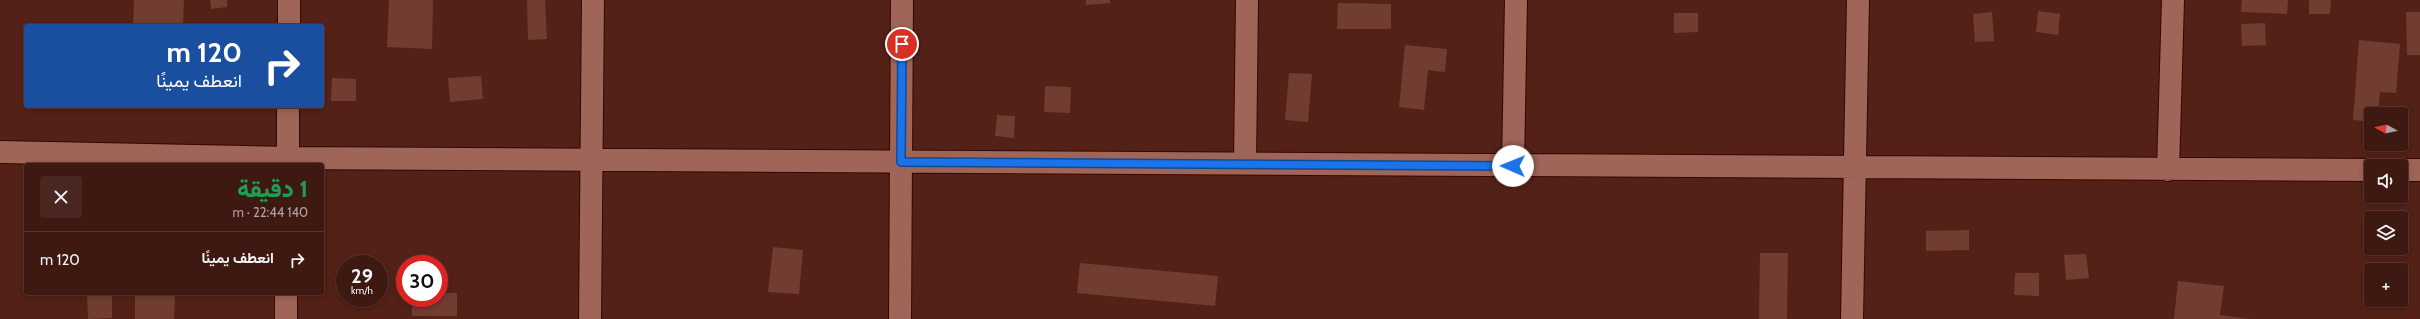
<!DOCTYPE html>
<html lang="ar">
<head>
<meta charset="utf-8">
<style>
	:root { --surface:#3e1911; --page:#49261f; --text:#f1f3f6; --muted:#ada09f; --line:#573831 }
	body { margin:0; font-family:Cabin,Vazirmatn,sans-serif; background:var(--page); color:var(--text); direction:rtl; height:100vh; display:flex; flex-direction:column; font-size:15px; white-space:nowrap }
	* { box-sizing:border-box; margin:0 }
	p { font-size:13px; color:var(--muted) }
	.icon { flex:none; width:22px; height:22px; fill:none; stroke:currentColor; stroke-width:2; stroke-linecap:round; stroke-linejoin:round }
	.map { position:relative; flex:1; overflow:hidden; direction:ltr }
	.details { position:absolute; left:24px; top:163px; width:300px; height:132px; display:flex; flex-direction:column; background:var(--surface); border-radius:4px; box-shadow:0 2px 6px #0003,0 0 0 1px var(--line); direction:rtl }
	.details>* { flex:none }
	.top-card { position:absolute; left:24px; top:24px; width:300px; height:84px; border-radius:4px; box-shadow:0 2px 6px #0003,0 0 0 1px var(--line); direction:rtl; background:#1a4fa0; color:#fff; overflow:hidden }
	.needle { width:26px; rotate:278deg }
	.tools { position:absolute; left:2364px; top:107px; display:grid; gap:8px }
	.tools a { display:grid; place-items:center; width:44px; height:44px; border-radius:4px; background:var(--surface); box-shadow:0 2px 6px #0003,0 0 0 1px var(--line); font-size:20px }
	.speed { position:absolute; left:336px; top:255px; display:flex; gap:8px; font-size:20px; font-weight:700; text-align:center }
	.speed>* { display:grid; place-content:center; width:52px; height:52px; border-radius:50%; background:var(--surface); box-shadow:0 2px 6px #0003,0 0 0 1px var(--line); line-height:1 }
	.speed small { font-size:10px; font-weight:400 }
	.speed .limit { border:6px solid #d22; background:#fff; color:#111 }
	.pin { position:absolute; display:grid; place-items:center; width:34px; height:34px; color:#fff; margin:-17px; border:2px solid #fff; border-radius:50%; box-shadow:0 1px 4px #0007 }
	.me { position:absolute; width:44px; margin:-22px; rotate:271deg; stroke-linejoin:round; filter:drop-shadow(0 0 3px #0008) }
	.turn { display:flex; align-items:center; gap:14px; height:84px; padding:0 16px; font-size:18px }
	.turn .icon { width:52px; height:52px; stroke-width:2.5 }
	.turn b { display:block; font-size:28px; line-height:34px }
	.round { display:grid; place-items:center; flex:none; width:42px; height:42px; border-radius:4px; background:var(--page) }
	.overview { display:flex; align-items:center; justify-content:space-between; height:68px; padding:0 16px }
	h1 { font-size:24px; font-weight:800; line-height:30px; color:#1e9e55 }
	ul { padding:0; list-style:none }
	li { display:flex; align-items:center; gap:12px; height:56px; padding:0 16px; border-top:1px solid var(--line) }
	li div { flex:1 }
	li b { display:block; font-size:15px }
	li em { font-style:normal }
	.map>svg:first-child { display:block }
	.building { fill:#713d31 }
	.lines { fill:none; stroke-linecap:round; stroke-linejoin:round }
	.minor-casing { stroke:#360701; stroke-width:24 }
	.minor { stroke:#9e6558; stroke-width:22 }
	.route-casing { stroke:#114b97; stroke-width:10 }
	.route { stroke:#1a73e8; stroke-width:7 }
</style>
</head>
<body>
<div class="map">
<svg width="2420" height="319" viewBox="0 0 2420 319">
	<rect width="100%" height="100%" fill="#532117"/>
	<!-- building -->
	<path class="building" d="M134 0H184L183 26H133Z
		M210 0H227V7L211 9Z
		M389 0H433L432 49 387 47Z
		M527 0H545L547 39 528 40Z
		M1086 0H1110V3L1086 5Z
		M2242 0H2288L2287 14 2241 12Z
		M2309 0H2331L2330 14H2309Z
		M1338 3 1391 4V29H1337Z
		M2038 11 2060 14 2058 35 2036 32Z
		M1992 12 1994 41 1975 42 1973 14Z
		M2406 12H2420V55H2407Z
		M1674 13H1698V32L1674 33Z
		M2265 23 2266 45 2242 46 2241 24Z
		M2359 40 2400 44 2396 93 2380 92 2378 114H2371V122L2353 120Z
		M1405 45 1447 49 1445 72 1428 70 1424 110 1399 107Z
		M1289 73 1312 74 1308 122 1285 120Z
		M481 76 483 99 450 102 448 78Z
		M332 78 356 79V101H331Z
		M1045 86 1071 87 1070 113 1044 112Z
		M997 115 1015 116 1014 138 995 136Z
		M1969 230V250L1926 251V231Z
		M773 247 803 250 799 294 768 292Z
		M1760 253H1788L1787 319H1759Z
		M2086 254 2089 278 2066 280 2064 255Z
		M1080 263 1218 276 1215 306 1077 293Z
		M2015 273H2039V296L2014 295Z
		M2178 281 2224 286 2220 315 2250 319H2174Z
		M87 293H112V318L88 319Z
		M135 293H175L174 319H135Z
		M439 293H457V316H412V298H439Z"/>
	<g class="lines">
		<defs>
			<path id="minor" d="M289 26V0
				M0 152 288 158 2371 170
				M1245 163 1247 0
				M288 165V106
				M1513 166 1516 0
				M2168 170 2173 0
				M2401 170H2420
				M286 319V293
				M590 319 593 0
				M900 319 902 0
				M1852 319 1858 0"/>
		</defs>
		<!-- minor casing -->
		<use href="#minor" class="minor-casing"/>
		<!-- minor -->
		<use href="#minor" class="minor"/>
	</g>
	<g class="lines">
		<defs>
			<path id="route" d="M902 44 901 162 1513 166"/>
		</defs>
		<!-- route casing -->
		<use href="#route" class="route-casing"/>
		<!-- route -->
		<use href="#route" class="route"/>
	</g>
</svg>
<div class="tools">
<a><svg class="needle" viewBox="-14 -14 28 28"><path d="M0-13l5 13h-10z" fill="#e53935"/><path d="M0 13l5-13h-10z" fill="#ada09f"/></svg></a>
<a><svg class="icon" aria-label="sound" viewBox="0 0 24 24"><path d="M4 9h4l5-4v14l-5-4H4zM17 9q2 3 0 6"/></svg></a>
<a><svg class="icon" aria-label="layers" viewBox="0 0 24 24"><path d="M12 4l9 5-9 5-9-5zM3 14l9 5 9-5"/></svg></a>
<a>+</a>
</div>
<div class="speed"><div>29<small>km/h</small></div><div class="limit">30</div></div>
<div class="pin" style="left:902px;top:44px;background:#d93025"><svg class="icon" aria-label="arrive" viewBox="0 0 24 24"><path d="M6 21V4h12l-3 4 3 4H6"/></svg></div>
<svg class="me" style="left:1513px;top:166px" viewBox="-20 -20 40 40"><circle r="19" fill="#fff"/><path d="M0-13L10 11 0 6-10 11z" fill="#1a73e8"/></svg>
<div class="top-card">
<div class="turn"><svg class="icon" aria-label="right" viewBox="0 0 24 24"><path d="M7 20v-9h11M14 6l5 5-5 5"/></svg><div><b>120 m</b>انعطف يمينًا</div></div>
</div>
<section class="details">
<div class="overview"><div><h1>1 دقيقة</h1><p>140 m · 22:44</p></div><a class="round"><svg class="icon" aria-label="close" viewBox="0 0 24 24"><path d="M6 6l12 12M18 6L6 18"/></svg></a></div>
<ul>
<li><svg class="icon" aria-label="right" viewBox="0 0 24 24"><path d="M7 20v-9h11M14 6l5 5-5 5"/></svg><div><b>انعطف يمينًا</b></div><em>120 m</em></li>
</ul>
</section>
</div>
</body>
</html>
